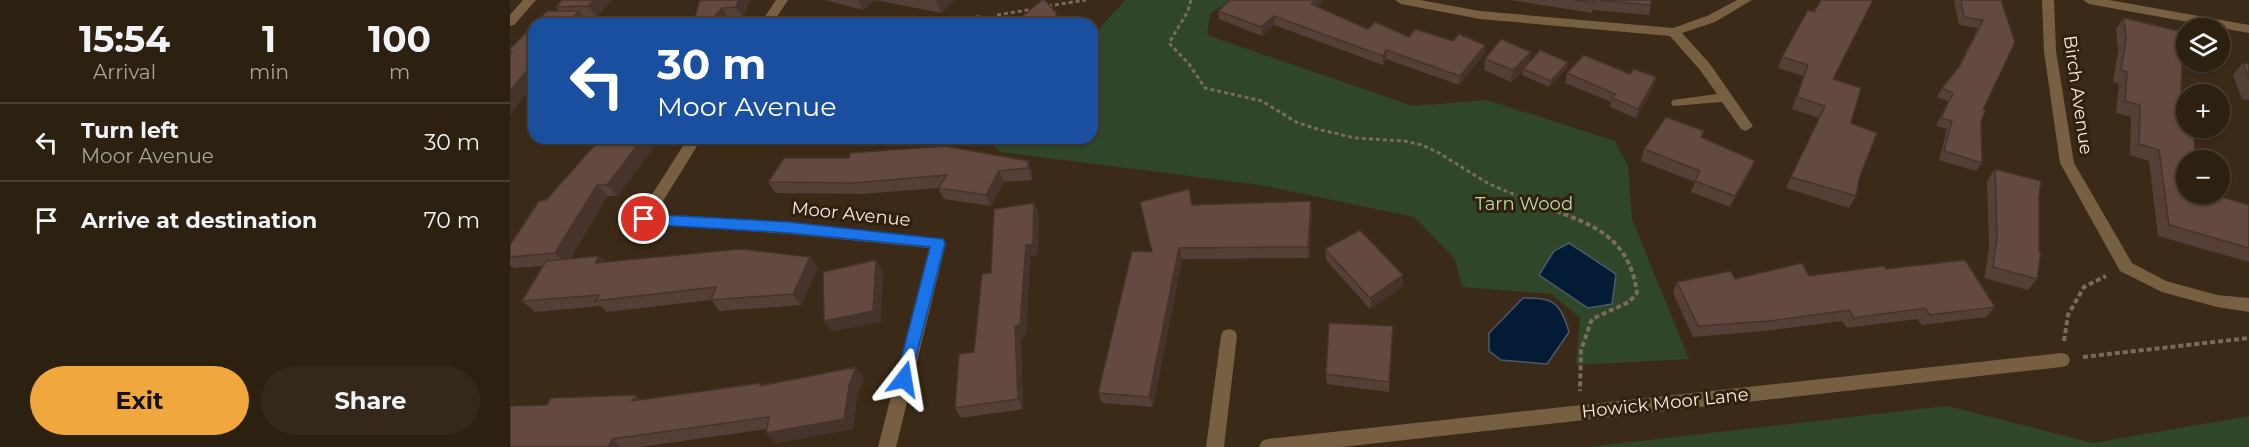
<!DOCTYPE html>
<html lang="en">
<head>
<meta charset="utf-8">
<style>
	:root { --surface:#2c2011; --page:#34281a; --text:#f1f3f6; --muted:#a6a39f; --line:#483e31; --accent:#efa73e }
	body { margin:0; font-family:Montserrat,sans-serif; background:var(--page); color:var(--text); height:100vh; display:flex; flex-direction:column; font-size:22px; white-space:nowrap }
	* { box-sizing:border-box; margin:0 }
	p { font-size:20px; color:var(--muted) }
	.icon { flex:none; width:33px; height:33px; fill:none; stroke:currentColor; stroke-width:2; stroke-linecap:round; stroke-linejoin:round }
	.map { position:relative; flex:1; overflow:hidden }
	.sheet { display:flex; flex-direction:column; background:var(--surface); width:510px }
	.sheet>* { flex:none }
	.top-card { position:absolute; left:18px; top:18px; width:570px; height:126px; border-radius:18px; box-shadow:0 2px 4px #0004,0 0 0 2px var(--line); background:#1a4fa0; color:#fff; overflow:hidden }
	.fabs { position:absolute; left:1666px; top:18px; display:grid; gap:12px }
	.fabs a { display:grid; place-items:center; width:54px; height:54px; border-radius:50%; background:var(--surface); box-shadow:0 2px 4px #0004,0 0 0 2px var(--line); font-size:30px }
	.pin { position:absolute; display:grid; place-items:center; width:51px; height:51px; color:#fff; margin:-26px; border:3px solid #fff; border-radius:50%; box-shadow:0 2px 6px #0007 }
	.me { position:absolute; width:66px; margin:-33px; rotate:14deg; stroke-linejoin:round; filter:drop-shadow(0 0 4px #0008) }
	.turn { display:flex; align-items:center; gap:21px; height:126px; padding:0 30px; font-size:27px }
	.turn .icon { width:78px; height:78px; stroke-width:2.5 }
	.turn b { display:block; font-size:42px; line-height:51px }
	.eta { display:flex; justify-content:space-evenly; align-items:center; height:102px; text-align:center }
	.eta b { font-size:36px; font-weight:700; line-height:42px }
	.button { display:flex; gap:12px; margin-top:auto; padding:12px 30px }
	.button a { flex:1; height:69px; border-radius:36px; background:var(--accent); color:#111; font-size:24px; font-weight:700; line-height:69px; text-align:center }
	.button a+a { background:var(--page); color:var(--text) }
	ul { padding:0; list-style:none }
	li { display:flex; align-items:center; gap:18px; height:78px; padding:0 30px; border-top:2px solid var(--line) }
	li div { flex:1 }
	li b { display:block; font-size:22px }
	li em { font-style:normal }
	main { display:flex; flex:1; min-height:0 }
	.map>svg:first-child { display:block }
	.green { fill:#2f4629 }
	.water { fill:#041b36; stroke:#4d5969; stroke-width:1.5 }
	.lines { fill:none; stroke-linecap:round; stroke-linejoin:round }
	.path-far1 { stroke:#7a6b5a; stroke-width:3; stroke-dasharray:4 3; stroke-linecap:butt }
	.path { stroke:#7a6b5a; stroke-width:4; stroke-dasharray:5 3; stroke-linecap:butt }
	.minor { fill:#776041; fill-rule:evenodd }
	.wall { fill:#553f36 }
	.shaded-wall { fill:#45332c }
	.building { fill:#63493f; stroke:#45332c; stroke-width:1.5 }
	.route { fill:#1a73e8; stroke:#114b97; stroke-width:1.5 }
	.labels { text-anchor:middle; stroke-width:6; stroke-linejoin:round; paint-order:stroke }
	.street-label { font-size:18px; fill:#f6eadf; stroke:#31200e }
	.park-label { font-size:18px; fill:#b0dda4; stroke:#31200e }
</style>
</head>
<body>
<main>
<section class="sheet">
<div class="eta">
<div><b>15:54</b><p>Arrival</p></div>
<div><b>1</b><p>min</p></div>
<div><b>100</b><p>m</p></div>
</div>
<ul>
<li><svg class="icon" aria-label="left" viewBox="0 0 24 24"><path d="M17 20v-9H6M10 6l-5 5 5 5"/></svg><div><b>Turn left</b><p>Moor Avenue</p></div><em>30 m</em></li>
<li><svg class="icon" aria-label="arrive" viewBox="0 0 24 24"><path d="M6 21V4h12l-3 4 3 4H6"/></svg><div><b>Arrive at destination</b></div><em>70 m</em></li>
</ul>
<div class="button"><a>Exit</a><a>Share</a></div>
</section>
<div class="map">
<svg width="1739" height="447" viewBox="0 0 1739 447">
	<rect width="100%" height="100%" fill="#3b2a17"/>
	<!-- green -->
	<path class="green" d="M615 0H720L700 14 697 35 903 106 977 100 1105 141 1118 166 1122 219 1179 359 1066 365 1070 318 1041 294 952 287 945 259 904 217 750 185 490 152 474 138H582V32L590 28Z
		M1437 406 1583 443 1739 416V447H1078Z"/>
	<!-- water -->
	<path class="water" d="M1059 243 1106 274 1102 304 1078 308 1029 275 1044 251Z
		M1013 298C1044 298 1050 302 1059 332L1037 364 991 360 979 351V333Z"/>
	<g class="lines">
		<!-- path-far1 -->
		<path class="path-far1" d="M681 0 678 11 659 43 679 64 695 88 752 101 786 122 807 129 845 138 894 141 912 145 929 153 979 184 1020 201
			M538 6 576 0
			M487 15 524 9"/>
		<!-- path -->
		<path class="path" d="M1016 200C1068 221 1118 227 1127 293L1119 302 1082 319 1071 350 1070 391
			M1554 341 1558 315 1574 287 1596 276
			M1573 357 1739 338"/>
		<!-- minor -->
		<path class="minor" d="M13 0H26L4 25 0 26V15Z
			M266 0H278L262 24H250Z
			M885 0H910L970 11 1163 28 1197 16 1227 0H1242L1205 22 1172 33 1200 64 1243 126 1236 131 1231 129 1212 102 1163 106 1161 103 1163 100 1207 94 1190 70 1160 36 970 19 891 4Z
			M1532 0H1544L1546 51 1564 163 1622 263 1656 281 1707 295 1739 298V312L1707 307 1652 292 1610 271 1550 163 1534 51Z
			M1573 0H1599L1739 25V33L1579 4Z
			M469 15 475 19 471 24H458L465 16Z
			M178 138H192L145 214 279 222 433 239 436 243 386 447H368L419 248 279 234 129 223 127 219 129 215Z
			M719 329 725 331 727 336 714 447H696L711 336 713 331Z
			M1552 353 1558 355 1560 360 1558 365 1552 367 832 447H749L752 441 758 439Z"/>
	</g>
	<!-- wall -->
	<path class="wall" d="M52 0H102L87 17 75 18 78 22 77 24H24L49 11 46 7Z
		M190 0H240L233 18 219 20H184Z
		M315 0H365L353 10Z
		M365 0H445L431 13Z
		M1000 0H1141V5L1139 15 1082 10V13Z
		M1444 0H1491L1471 121 1472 163 1466 171 1429 160 1437 129 1426 126 1438 101 1427 97 1432 88 1447 69 1468 28 1449 25Z
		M808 7 858 29 899 37 974 54 949 85 876 59 873 65 764 25 752 36 709 19 708 11Z
		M1298 10 1341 123 1350 176 1346 196 1339 208 1276 188 1309 118 1282 109 1293 76 1268 68 1272 57Z
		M1614 18 1671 95 1677 194 1739 205V262L1648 236 1639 161 1620 155 1621 117 1606 113 1609 84 1603 82 1608 51 1606 29Z
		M975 59 1019 62 1057 68 1039 87 1012 75 1013 70 1001 82 974 70Z
		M1733 63 1739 64V100L1732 99 1723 75Z
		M1057 73 1144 87 1126 118 1100 107 1101 102 1055 83Z
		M1191 137 1240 172 1220 207 1181 192 1185 182 1131 161 1134 149Z
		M147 144 107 196H97L60 259 89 256 95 262 300 257 308 268 291 305 210 311 201 300 97 312 90 306 25 312 12 301 33 266 4 268 0 265V245L36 200Z
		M518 161 522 172V180L494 182 481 206 434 199 428 188 352 194 266 193 258 182Z
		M1485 169 1529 195 1527 279 1518 290 1474 278 1479 248 1477 181Z
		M802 212 799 258 672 259 643 407 592 403 588 393 642 252Z
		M529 214 528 255 520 256 516 336 511 337 513 409 451 418 445 408 464 352 481 273Z
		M815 249 893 275V286L860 309 816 260Z
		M1376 269 1485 307 1476 317 1412 325 1407 319 1337 328 1332 321 1254 331 1183 337 1163 293 1167 282 1299 276Z
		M883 326 879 392 817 384 816 374Z
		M346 367 354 378 347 397 343 429 266 443 257 429 130 447H0L131 400 251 383 252 385Z"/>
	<!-- shaded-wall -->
	<path class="shaded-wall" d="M84 0H102L87 17 78 6Z
		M229 0H240L233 18 226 7Z
		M348 0H365L353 10Z
		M428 0H445L431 13 426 1Z
		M805 0H814L802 13 801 4Z
		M212 8 219 20 215 24H198Z
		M69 11 78 22 77 24H57Z
		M547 14 550 24H536Z
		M764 16V25L752 36 751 27Z
		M975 45 974 54 949 85 950 76Z
		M876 50V59L873 65V56Z
		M1021 52 1019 63 1001 82 1003 70Z
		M24 62V85L0 115V91Z
		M1058 62 1057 68 1039 87 1041 81Z
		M1146 77 1144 87 1126 118 1128 109Z
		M132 138H142L147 144 107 196 97 185Z
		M518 161 522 172V180L518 168Z
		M1245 161 1240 172 1220 207 1225 196Z
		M489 171 494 182 481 206 476 195Z
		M87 185 97 196 56 264 45 253Z
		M801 201 802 212 799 258 798 247Z
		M524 203 529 214 528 255 520 256 516 336 511 337 513 409 508 399 505 326 516 245Z
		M669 248 672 259 643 407 639 397Z
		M89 256 100 268 86 263Z
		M300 257 308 268 291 305 283 294Z
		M366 260 373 271 371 322 322 332 314 321Z
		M893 275V286L860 309V298Z
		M346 367 354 378 347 397 343 429 266 443 256 433 339 386Z
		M126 395 137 405 122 401Z
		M102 439 111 447H98Z"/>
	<!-- building -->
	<path class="building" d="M52 0H84L78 6 46 7Z
		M190 0H229L226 7 212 8 198 24H158L162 20H184Z
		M532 0H535L547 14 536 24H503Z
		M720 0H805L801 4 858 29 865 22 899 37 905 29 943 41 949 34 975 45 950 76 876 50 873 56 764 16 751 27 708 11Z
		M1063 0H1084V3Z
		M1087 0H1141V5Z
		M1311 0H1363L1323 79 1351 88 1341 123 1367 133 1350 176 1346 196 1281 177 1315 106 1287 97 1298 65 1272 57 1298 10 1304 12Z
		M1451 0H1491L1505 42 1473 110H1476L1471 121 1472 163 1434 151 1442 121 1431 118 1443 93 1432 88 1449 67 1473 20 1454 17Z
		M37 11H69L57 24H24Z
		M1614 18 1673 32 1671 95 1677 97V128H1684L1685 160H1677V194H1702L1739 205V248L1659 225 1649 150 1629 144 1630 105 1615 101 1617 72 1611 70 1616 40Z
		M24 24V62L0 91V54L2 52H0V49Z
		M991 39 1021 52 1003 70 975 59Z
		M1030 50 1058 62 1041 81 1013 69Z
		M1074 55 1120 74 1124 69 1146 77 1128 109 1102 98 1105 94 1057 73Z
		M1733 63 1739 64V79Z
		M1156 117 1194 131 1191 137 1245 161 1225 196 1185 181 1190 171 1134 149Z
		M91 138H133L97 185H87L45 253 0 257V245L29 201 36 200Z
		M435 146 518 161V168L489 171 476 195 428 188 437 175 345 183 258 182 274 158H339L340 153Z
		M1485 169 1531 181 1529 195V252H1531L1527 279 1483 267 1487 237Z
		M679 189 682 205 801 201 798 247 669 248 639 397 588 393 622 251 642 252 630 202Z
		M524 203 523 244 516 245 510 325 505 326 508 399 445 408 449 354 464 352 472 274 481 273 484 209Z
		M850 230 893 275 860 298 815 249Z
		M230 249 300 257 283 294 201 300 206 287 85 301 89 295 12 301 36 261 89 256 86 263Z
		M366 260 363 311 314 321 313 272Z
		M1455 260 1485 307 1420 315 1415 308 1344 318 1339 310 1260 321 1188 326 1167 282 1221 271 1225 279 1292 263 1299 276 1374 266 1376 269Z
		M819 323 883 326 879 382 816 374Z
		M346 367 339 386 334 419 256 433 259 417 102 439 98 447H0V406L37 405 41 398 126 395 122 401 251 383 250 386Z"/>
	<!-- route -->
	<path class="route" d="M134 214 279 222 433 239 435 243 399 384 394 386 388 384 386 379 420 247 279 233 134 224 128 219Z"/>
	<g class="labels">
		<!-- street labels -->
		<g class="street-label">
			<text transform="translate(1568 95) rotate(82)" y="6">Birch Avenue</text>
			<text transform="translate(341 214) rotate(6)" y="6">Moor Avenue</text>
			<text transform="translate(1155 403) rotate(-6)" y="6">Howick Moor Lane</text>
		</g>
		<!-- park labels -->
		<g class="park-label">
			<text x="1014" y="210">Tarn Wood</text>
		</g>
	</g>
</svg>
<div class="fabs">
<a><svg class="icon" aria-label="layers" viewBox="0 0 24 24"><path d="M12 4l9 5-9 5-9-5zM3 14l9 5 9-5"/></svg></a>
<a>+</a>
<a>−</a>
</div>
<div class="pin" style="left:134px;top:219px;background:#d93025"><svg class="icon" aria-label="arrive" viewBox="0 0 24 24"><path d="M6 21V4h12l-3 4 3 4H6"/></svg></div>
<svg class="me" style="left:394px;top:379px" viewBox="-20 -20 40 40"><path d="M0-17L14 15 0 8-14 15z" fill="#1a73e8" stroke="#fff" stroke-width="4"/></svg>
<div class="top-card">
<div class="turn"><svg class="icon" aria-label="left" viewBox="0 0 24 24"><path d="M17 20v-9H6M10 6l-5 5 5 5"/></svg><div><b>30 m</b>Moor Avenue</div></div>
</div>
</div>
</main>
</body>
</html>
